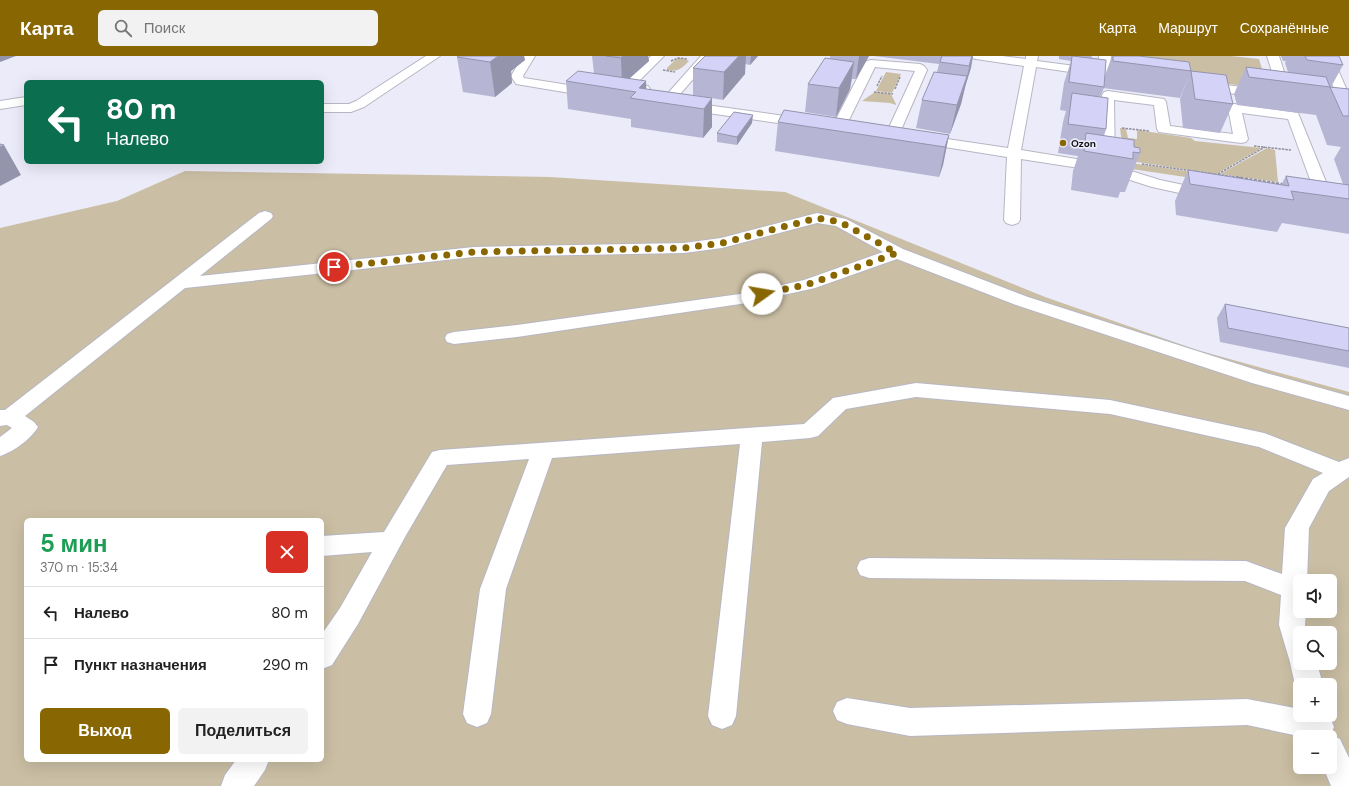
<!DOCTYPE html>
<html lang="ru">
<head>
<meta charset="utf-8">
<style>
	:root { --surface:#fff; --page:#f2f2f2; --text:#222; --muted:#767676; --line:#e0e0e0; --accent:#886602 }
	body { margin:0; font-family:"DM Sans",sans-serif; background:var(--page); color:var(--text); height:100vh; display:flex; flex-direction:column; font-size:15px; white-space:nowrap }
	* { box-sizing:border-box; margin:0 }
	p { font-size:13px; color:var(--muted) }
	.icon { flex:none; width:22px; height:22px; fill:none; stroke:currentColor; stroke-width:2; stroke-linecap:round; stroke-linejoin:round }
	.map { position:relative; flex:1; overflow:hidden }
	.panel { position:absolute; left:24px; top:462px; width:300px; height:244px; display:flex; flex-direction:column; background:var(--surface); border-radius:6px; box-shadow:0 4px 16px #0002 }
	.panel>* { flex:none }
	.top-card { position:absolute; left:24px; top:24px; width:300px; height:84px; border-radius:6px; box-shadow:0 4px 16px #0002; background:#0b6e4f; color:#fff; overflow:hidden }
	.fabs { position:absolute; left:1293px; top:518px; display:grid; gap:8px }
	.fabs a { display:grid; place-items:center; width:44px; height:44px; border-radius:6px; background:var(--surface); box-shadow:0 4px 16px #0002; font-size:20px }
	.pin { position:absolute; display:grid; place-items:center; width:34px; height:34px; color:#fff; margin:-17px; border:2px solid #fff; border-radius:50%; box-shadow:0 1px 4px #0007 }
	.me { position:absolute; width:44px; margin:-22px; rotate:77deg; stroke-linejoin:round; filter:drop-shadow(0 0 3px #0008) }
	.turn { display:flex; align-items:center; gap:14px; height:84px; padding:0 16px; font-size:18px }
	.turn .icon { width:52px; height:52px; stroke-width:2.5 }
	.turn b { display:block; font-size:28px; line-height:34px }
	.round { display:grid; place-items:center; flex:none; width:42px; height:42px; border-radius:6px; background:var(--page) }
	.summary { display:flex; align-items:center; justify-content:space-between; height:68px; padding:0 16px }
	h1 { font-size:24px; font-weight:700; line-height:30px; color:#1e9e55 }
	.action { display:flex; gap:8px; margin-top:auto; padding:8px 16px }
	.action a { flex:1; height:46px; border-radius:6px; background:var(--accent); color:#fff; font-size:16px; font-weight:700; line-height:46px; text-align:center }
	.action a+a { background:var(--page); color:var(--text) }
	ul { padding:0; list-style:none }
	li { display:flex; align-items:center; gap:12px; height:52px; padding:0 16px; border-top:1px solid var(--line) }
	li div { flex:1 }
	li b { display:block; font-size:15px }
	li em { font-style:normal }
	header { display:flex; align-items:center; gap:24px; box-sizing:border-box; height:56px; padding:0 20px; background:var(--accent); color:#fff }
	header strong { font-size:19px }
	nav { display:flex; gap:22px; margin-inline-start:auto; font-size:14px }
	.search { width:280px; height:36px; background:var(--page); display:flex; align-items:center; gap:10px; box-sizing:border-box; padding:0 14px; border-radius:6px; color:var(--muted); font-size:15px }
	.map>svg:first-child { display:block }
	.green { fill:#cabea4; fill-rule:evenodd }
	.lines { fill:none; stroke-linecap:round; stroke-linejoin:round }
	.minor-casing { stroke:#b7b7c4; stroke-width:2 }
	.path-far1 { stroke:#909099; stroke-width:1.5; stroke-dasharray:2.5 1; stroke-linecap:butt }
	.path { stroke:#909099; stroke-width:2; stroke-dasharray:3 1.5; stroke-linecap:butt }
	.minor { fill:#fff; fill-rule:evenodd }
	.wall { fill:#b6b5d4 }
	.shaded-wall { fill:#9494ad }
	.building { fill:#d4d3f7; stroke:#9494ad }
	.route { stroke:#886602; stroke-width:7; stroke-dasharray:0 12.6 }
	.poi-dot { fill:#886602; stroke:#ebebf9; stroke-width:1.5 }
	.labels { text-anchor:middle; stroke-width:3.5; stroke-linejoin:round; paint-order:stroke }
	.far-poi-label { font-size:10px; font-weight:bold; fill:#111115; stroke:#ebebf9; text-anchor:start }
</style>
</head>
<body>
<header>
<strong>Карта</strong>
<div class="search"><svg class="icon" aria-label="search" viewBox="0 0 24 24"><circle cx="10" cy="10" r="6"/><path d="M15 15l6 6"/></svg>Поиск</div>
<nav><a>Карта</a><a>Маршрут</a><a>Сохранённые</a></nav>
</header>
<div class="map">
<svg width="1349" height="730" viewBox="0 0 1349 730">
	<rect width="100%" height="100%" fill="#ebebf9"/>
	<!-- green -->
	<path class="green" d="M1118 0H1231L1259 3 1268 33 1119 14Z
		M679 2 687 4 689 5C681 13 678 16 667 14V12L675 4Z
		M886 16 901 18 892 37 876 35Z
		M875 36 891 38 896 48V49L890 47 862 45Z
		M1120 72 1126 73 1128 82 1137 83V74L1191 82 1195 85 1262 92 1216 118 1124 104Z
		M1267 92 1275 94 1278 126 1220 118Z
		M1124 106 1192 116V122L1125 112Z
		M185 115 550 121 785 136 1045 241 1197 294 1349 336V730H0V172L117 145ZM26 464H322V704H26ZM1300 525H1330V555H1300ZM1300 577H1330V607H1300ZM1300 629H1330V659H1300ZM1300 681H1330V711H1300Z"/>
	<g class="lines">
		<defs>
			<path id="minor" d="M426 0H440L364 51 351 56H322V48H349L356 45Z
				M523 0H535L523 20 524 22 594 33 598 34 600 37 598 40 594 41 516 28 511 20Z
				M651 0H664L636 28 648 30 650 33 648 36 644 37 623 33 621 30 623 27Z
				M701 0H713L669 51H661L659 48 661 45Z
				M970 0H1002L1026 3V0H1038L1037 5 1098 13 1099 0H1111L1110 17 1108 20 1104 21 1036 11 1021 94 1101 107 1102 39 1104 36 1108 35 1164 43 1166 46 1170 70 1233 78 1228 52 1229 49 1234 48 1298 57 1335 148 1332 151 1327 153 1322 151 1319 148 1288 63 1242 57 1248 83 1246 86 1241 87 1159 76 1157 73 1154 49 1114 44 1115 110 1160 124 1212 135 1215 138 1212 141 1207 143 1152 131 1105 116 1021 103 1020 164 1018 167 1012 169 1006 167 1004 164 1007 101 920 87 915 86 913 83 915 80 920 79 1008 92 1024 10 976 3 972 2Z
				M1267 0H1279L1292 41 1290 44H1282L1280 41Z
				M1320 0H1332L1349 39V57L1344 56 1343 53Z
				M871 4 920 8 924 10 927 14 898 81H888L886 78 915 15 875 11 844 74H834L832 71 865 7 867 5Z
				M1202 26 1265 34 1269 35 1271 38 1269 41 1265 42 1198 33 1196 30 1198 27Z
				M26 41V49L0 53V45Z
				M685 46 806 63 811 64 813 67 811 70 806 71 680 53 679 50 680 47Z
				M265 155 271 157 273 160 271 163 200 220 474 191 684 187 721 182 817 157 846 163 903 193 1028 241 1266 317 1349 340V354L1252 327 1016 249 897 203 815 232 747 247 517 281 454 288 447 286 445 282 447 278 454 276 517 269 747 237 804 224 883 196 836 170 817 167 722 192 684 197 474 201 185 232 25 360 34 366 38 371C31 383 13 396 0 400V381L12 372 7 369 0 370V354H5L259 157Z
				M916 327 1110 344 1264 377 1339 406 1349 402V421L1329 435 1309 472 1307 525H1300V555H1306L1305 569 1307 577H1300V607H1317L1323 629H1300L1299 638 1295 629 1290 606 1279 569 1281 539 1245 525 869 522 860 519 857 512 860 505 869 502 1246 505 1282 518 1285 472 1313 423 1323 417 1259 391 1110 358 916 341 846 353 818 380 810 382 762 386 736 660 732 669 722 673 712 669 708 660 740 388 552 402 506 533 491 658 487 667 477 671 467 667 463 658 480 533 529 403 447 409 405 481 358 568 332 609 322 613V578L340 552 372 496 322 500V480L384 476 432 396 440 394 804 368 833 342Z
				M847 642 910 652 1247 643 1300 653V659H1324L1330 661 1334 671 1331 679 1340 683 1349 702V730H1331L1323 711H1330V681H1303L1247 669 910 680 847 668 837 664 833 655 837 646Z
				M236 704H269L265 714 254 730H221L225 719Z"/>
		</defs>
		<!-- minor casing -->
		<use href="#minor" class="minor-casing"/>
		<!-- path-far1 -->
		<path class="path-far1" d="M671 5 678 2 687 3
			M663 14 675 16
			M877 30 882 20
			M895 33 900 21
			M874 36 893 38
			M1122 72 1149 75
			M1254 90 1291 94
			M1142 108 1243 122
			M1218 118 1265 91"/>
		<!-- path -->
		<path class="path" d="M1236 121 1283 128"/>
		<!-- minor -->
		<use href="#minor" class="minor"/>
	</g>
	<!-- wall -->
	<path class="wall" d="M459 0H524L525 4 511 15 512 27 495 41 463 36 457 1Z
		M592 0H648L649 5 630 22 646 33 712 42V71L703 82 631 71V63L568 53 566 25 594 17Z
		M705 0H758L750 9 745 8V18L723 44 693 39V12Z
		M830 0H869L856 23H852L850 33 836 61 805 56 808 28 830 3Z
		M874 0H973L961 48 950 78 916 72 922 44 937 16 939 8Z
		M1059 0H1092L1091 3 1104 22 1112 0H1139L1191 15 1180 42 1103 32H1104L1100 41 1106 73 1104 80 1134 91 1140 97 1125 136H1120L1118 142 1071 134 1073 115 1078 100 1058 97 1063 66 1066 55 1060 54 1064 27 1071 5 1059 3Z
		M1281 0H1339L1343 9 1331 31 1349 33V178L1282 167 1277 176 1176 159 1175 145 1188 114 1281 129 1286 120 1343 128 1334 103 1341 91 1327 89 1316 59 1328 36 1316 59 1237 49 1234 38 1246 11 1288 16 1285 7 1286 5H1283Z
		M1191 15 1233 48 1220 77 1183 72 1180 43Z
		M778 66 949 79 943 109 939 121 775 95Z
		M752 67 737 89 717 86V77Z
		M1225 248 1349 272V312L1220 286 1217 262Z"/>
	<!-- shaded-wall -->
	<path class="shaded-wall" d="M0 0H16L0 6Z
		M498 0H524L525 4 511 15 512 27 495 41 490 6Z
		M623 0H648L649 5 622 29 621 2Z
		M739 0H746L745 18 723 44 724 16Z
		M751 0H758L750 9Z
		M859 0H869L856 23Z
		M972 0H973L971 12 965 31 961 48 950 78 957 49 966 24Z
		M854 6 850 33 836 61 839 32Z
		M646 25 647 45 639 32Z
		M712 42V71L703 82 704 53Z
		M753 59 752 67 737 89V81Z
		M949 79 943 109 939 121 945 91Z
		M4 89 21 119 0 130V91Z"/>
	<!-- building -->
	<path class="building" d="M459 0H498L490 6 457 1Z
		M606 0H623L621 2Z
		M705 0H739L724 16 693 12Z
		M942 0H972L969 10 940 6Z
		M1072 0 1106 4 1104 31 1069 26Z
		M1113 0H1139L1189 6 1191 15 1113 5Z
		M1305 0H1339L1343 9 1307 4Z
		M825 2 854 6 839 32 808 28Z
		M1246 11 1326 21 1330 31 1249 21Z
		M578 15 646 25 639 32 712 42 704 53 630 42 636 36 566 25Z
		M1191 15 1226 19 1233 48 1195 43Z
		M934 16 967 20 957 49 922 44Z
		M1330 31 1349 33V60H1343Z
		M1072 37 1108 42 1106 73 1068 68Z
		M784 54 949 79 945 91 778 66Z
		M734 56 753 59 737 81 717 77Z
		M1086 77 1134 84V91L1140 92V97L1133 96V103L1084 95Z
		M0 88 4 89 0 91Z
		M1188 114 1289 130 1286 120 1349 129V143L1291 135 1294 144 1190 128Z
		M1225 248 1349 272V295L1228 272Z"/>
	<g class="lines">
		<!-- route -->
		<path class="route" d="M334 211 474 196 684 192 722 187 817 162 840 166 897 197 809 228 762 238"/>
	</g>
	<!-- markers -->
	<circle class="poi-dot" cx="1063" cy="87" r="4"/>
	<g class="labels">
		<!-- far-poi labels -->
		<g class="far-poi-label">
			<text x="1071" y="91">Ozon</text>
		</g>
	</g>
</svg>
<div class="fabs">
<a><svg class="icon" aria-label="sound" viewBox="0 0 24 24"><path d="M4 9h4l5-4v14l-5-4H4zM17 9q2 3 0 6"/></svg></a>
<a><svg class="icon" aria-label="search" viewBox="0 0 24 24"><circle cx="10" cy="10" r="6"/><path d="M15 15l6 6"/></svg></a>
<a>+</a>
<a>−</a>
</div>
<div class="pin" style="left:334px;top:211px;background:#d93025"><svg class="icon" aria-label="arrive" viewBox="0 0 24 24"><path d="M6 21V4h12l-3 4 3 4H6"/></svg></div>
<svg class="me" style="left:762px;top:238px" viewBox="-20 -20 40 40"><circle r="19" fill="#fff"/><path d="M0-13L10 11 0 6-10 11z" fill="#886602"/></svg>
<div class="top-card">
<div class="turn"><svg class="icon" aria-label="left" viewBox="0 0 24 24"><path d="M17 20v-9H6M10 6l-5 5 5 5"/></svg><div><b>80 m</b>Налево</div></div>
</div>
<section class="panel">
<div class="summary"><div><h1>5 мин</h1><p>370 m · 15:34</p></div><a class="round" style="background:#d93025;color:#fff"><svg class="icon" aria-label="close" viewBox="0 0 24 24"><path d="M6 6l12 12M18 6L6 18"/></svg></a></div>
<ul>
<li><svg class="icon" aria-label="left" viewBox="0 0 24 24"><path d="M17 20v-9H6M10 6l-5 5 5 5"/></svg><div><b>Налево</b></div><em>80 m</em></li>
<li><svg class="icon" aria-label="arrive" viewBox="0 0 24 24"><path d="M6 21V4h12l-3 4 3 4H6"/></svg><div><b>Пункт назначения</b></div><em>290 m</em></li>
</ul>
<div class="action"><a>Выход</a><a>Поделиться</a></div>
</section>
</div>
</body>
</html>
